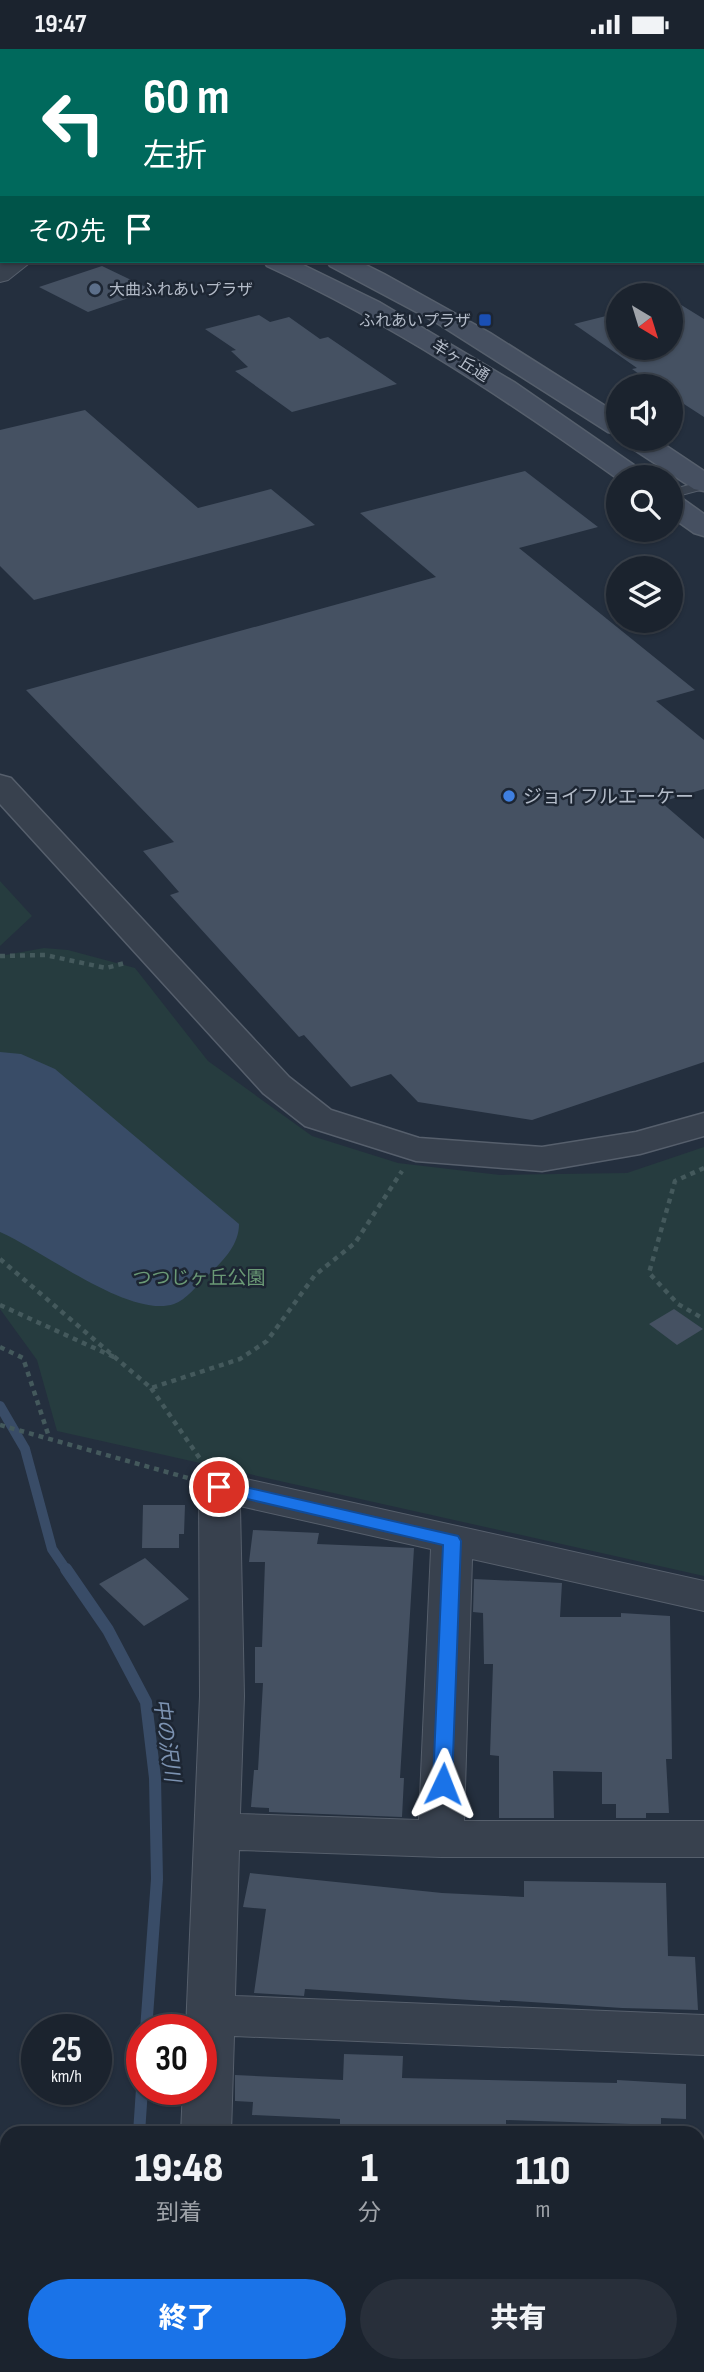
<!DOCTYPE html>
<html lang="ja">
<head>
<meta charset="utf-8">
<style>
	:root { --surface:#1b232e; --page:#282f3a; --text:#f1f3f6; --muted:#a0a4aa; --line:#39404a; --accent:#1a73e8 }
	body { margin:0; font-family:"Sofia Sans Condensed","Noto Sans JP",sans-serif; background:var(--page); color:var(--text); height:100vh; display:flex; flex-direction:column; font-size:26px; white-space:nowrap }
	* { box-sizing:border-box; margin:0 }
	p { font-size:23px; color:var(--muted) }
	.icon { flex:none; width:38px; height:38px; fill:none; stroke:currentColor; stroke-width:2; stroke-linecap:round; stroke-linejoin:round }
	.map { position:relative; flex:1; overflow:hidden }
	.details { position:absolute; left:0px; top:2077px; width:705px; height:247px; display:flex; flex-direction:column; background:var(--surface); border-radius:21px 21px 0 0; box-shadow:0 2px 5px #0004,0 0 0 2px var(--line) }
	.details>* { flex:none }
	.top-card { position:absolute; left:0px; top:0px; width:705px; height:214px; box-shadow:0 2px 5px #0004,0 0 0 2px var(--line); background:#00695c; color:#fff; overflow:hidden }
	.needle { width:46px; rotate:142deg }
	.fabs { position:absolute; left:606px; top:234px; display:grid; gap:14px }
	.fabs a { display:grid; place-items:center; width:77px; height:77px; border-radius:50%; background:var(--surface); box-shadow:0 2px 5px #0004,0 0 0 2px var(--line); font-size:35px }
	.speed { position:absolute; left:21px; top:1965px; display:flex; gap:14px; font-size:35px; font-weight:700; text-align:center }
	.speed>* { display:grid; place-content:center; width:91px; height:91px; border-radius:50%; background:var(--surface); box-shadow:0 2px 5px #0004,0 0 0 2px var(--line); line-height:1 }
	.speed small { font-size:18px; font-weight:400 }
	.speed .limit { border:10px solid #d22; background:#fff; color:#111 }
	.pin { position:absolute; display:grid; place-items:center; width:60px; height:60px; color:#fff; margin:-30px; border:4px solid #fff; border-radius:50%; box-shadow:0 2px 7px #0007 }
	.me { position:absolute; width:77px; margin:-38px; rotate:2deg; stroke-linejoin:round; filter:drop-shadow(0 0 5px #0008) }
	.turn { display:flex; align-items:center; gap:24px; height:147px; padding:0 28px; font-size:32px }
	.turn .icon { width:91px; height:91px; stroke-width:2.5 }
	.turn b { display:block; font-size:49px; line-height:60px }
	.then { display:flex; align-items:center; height:66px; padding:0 28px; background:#0003; gap:14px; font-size:26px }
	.eta { display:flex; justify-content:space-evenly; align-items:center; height:119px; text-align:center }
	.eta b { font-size:42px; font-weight:800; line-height:49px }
	.action { display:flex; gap:14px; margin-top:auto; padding:14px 28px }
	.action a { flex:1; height:80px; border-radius:42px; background:var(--accent); color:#fff; font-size:28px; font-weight:800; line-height:80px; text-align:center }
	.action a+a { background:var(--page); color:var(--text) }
	.status { display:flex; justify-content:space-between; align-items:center; height:49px; padding:0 35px; background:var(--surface); direction:ltr }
	.status svg { height:19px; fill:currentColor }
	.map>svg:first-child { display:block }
	.green { fill:#263c3f }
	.water { fill:#394c67 }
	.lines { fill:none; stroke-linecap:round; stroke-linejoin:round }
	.stream-far2 { stroke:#394c67; stroke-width:6 }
	.stream-far1 { stroke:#394c67; stroke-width:10 }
	.stream { stroke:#394c67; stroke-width:12 }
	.building { fill:#455162 }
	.service-casing { stroke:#565f6c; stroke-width:2 }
	.minor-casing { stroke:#565f6c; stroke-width:2 }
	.tertiary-casing { stroke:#565f6c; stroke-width:3 }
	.secondary-casing { stroke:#565f6c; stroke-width:3 }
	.path { stroke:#44595c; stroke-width:4.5; stroke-dasharray:5 5; stroke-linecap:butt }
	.service { fill:#38414e; fill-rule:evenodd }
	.minor { fill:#38414e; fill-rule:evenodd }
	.tertiary { fill:#38414e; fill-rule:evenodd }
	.secondary { fill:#465061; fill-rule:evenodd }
	.route { fill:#1a73e8; stroke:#114b97; stroke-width:2 }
	.service-dot { fill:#5c6f8a; stroke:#1d2633; stroke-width:2.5 }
	.transit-dot { fill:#1a4fb4; stroke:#1d2633; stroke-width:2.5 }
	.shop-dot { fill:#3f7fe0; stroke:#1d2633; stroke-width:2.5 }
	.labels { text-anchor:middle; stroke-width:5; stroke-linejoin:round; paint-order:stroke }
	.far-poi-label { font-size:16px; fill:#b4bcc9; stroke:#1d2633; text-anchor:start }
	.far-street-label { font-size:16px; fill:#b4bcc9; stroke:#1d2633 }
	.poi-label { font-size:19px; fill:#b4bcc9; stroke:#1d2633; text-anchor:start }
	.park-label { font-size:19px; fill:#6b9a76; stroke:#1d2633 }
	.water-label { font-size:21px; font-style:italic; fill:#7c92b1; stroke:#1d2633 }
</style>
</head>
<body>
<div class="status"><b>19:47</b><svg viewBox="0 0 49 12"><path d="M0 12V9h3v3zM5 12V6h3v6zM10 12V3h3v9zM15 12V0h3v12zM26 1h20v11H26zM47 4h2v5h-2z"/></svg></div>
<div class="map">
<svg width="704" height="2323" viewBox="0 0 704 2323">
	<rect width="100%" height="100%" fill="#242f3e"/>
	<!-- green -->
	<path class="green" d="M0 832 32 867 0 897Z
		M44 899 68 901 135 919 208 1012 312 1087 398 1114 500 1126 627 1124 704 1098V1527L57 1382 37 1311 0 1260V907Z"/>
	<!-- water -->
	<path class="water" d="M0 1003 21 1005 55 1020 239 1175C239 1197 222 1213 207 1227 197 1236 186 1251 174 1255 130 1270 42 1201 0 1183Z"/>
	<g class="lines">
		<!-- stream-far2 -->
		<path class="stream-far2" d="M0 181 2 179"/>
		<!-- stream-far1 -->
		<path class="stream-far1" d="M0 1357 25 1400 52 1500 67 1522"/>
		<!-- stream -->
		<path class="stream" d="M66 1520 108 1581 146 1653 155 1729 157 1830 146 1981
			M139 2084 142 2040
			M122 2317V2323"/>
	</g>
	<!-- building -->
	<path class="building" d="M102 217 152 241 88 263 39 238Z
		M670 249 704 270V368L670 346V338H658L632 320 637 319 574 275 618 264V299H670Z
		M259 266 270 273 289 268 320 290 328 288 397 335 292 363 235 322 248 318 231 302 236 301 205 280Z
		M85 361 198 459 271 440 315 476 34 551 0 517V381Z
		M525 422 598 478 519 499 695 641 656 652 704 691V740L661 753 704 790V1013L532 1071 418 1053 391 1025 351 1038 304 986 299 988 170 846 179 843 143 802 174 793 26 641 436 528 360 464Z
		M674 1260 703 1280 677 1296 649 1275Z
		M143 1456H185L184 1485H179V1499H142Z
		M253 1481 319 1484 317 1495 414 1499 400 1729H404L402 1768 269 1763V1759L251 1758 254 1721H258L263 1634H255V1598H262L265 1513H249Z
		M145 1509 189 1550 144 1577 99 1535Z
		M474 1530 562 1534 560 1568H621V1564L670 1567 672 1710H666L669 1764H646V1769H616V1755H602V1723L553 1722 554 1769H499V1707L490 1706 493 1615H484L483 1564 473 1563Z
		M250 1824 442 1844 524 1848V1832L666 1834 668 1907 695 1908 698 1961 622 1959 500 1951V1953L305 1940 304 1947 254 1944 266 1860 243 1858Z
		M344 2005 403 2007 402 2029 617 2034V2031L686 2035V2070L661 2069V2076L506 2071V2078L340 2075V2070L252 2066 253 2053 235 2052V2026L343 2031Z"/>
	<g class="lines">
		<defs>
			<path id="service" d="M704 432V440L670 449V441Z"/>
			<path id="minor" d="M5 212H32L8 231 0 233V215Z
				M219 1424 704 1532V1562L472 1510 464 1772H704V1808H441L239 1801 235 1947 704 1966V2006L234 1987 231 2084H181L183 2040H201V1981H186L200 1647 199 1438 205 1428ZM240 1457 431 1500 419 1771 240 1765 244 1647Z
				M698 2169 704 2170V2214H698Z
				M170 2317H222L223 2323H169Z"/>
			<path id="tertiary" d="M0 726 11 729 289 1028 331 1061 419 1089 542 1098 636 1083 704 1064V1087L640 1105 542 1122 416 1112 305 1077 263 1044 0 755Z"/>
			<path id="secondary" d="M0 110 2 111V125L0 124Z
				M264 212H295L379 253 514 333 644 423 648 429 618 430C506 350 393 275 267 217Z
				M327 212H358L384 225 490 284 618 365V385L608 383 437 274 330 217Z
				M624 390H656L704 422V442L694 440 627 396Z
				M670 446 680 448 704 465V487L694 484 670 467Z"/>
		</defs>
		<!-- service casing -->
		<use href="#service" class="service-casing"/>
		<!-- minor casing -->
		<use href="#minor" class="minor-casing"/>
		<!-- tertiary casing -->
		<use href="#tertiary" class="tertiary-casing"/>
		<!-- secondary casing -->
		<use href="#secondary" class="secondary-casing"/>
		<!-- path -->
		<path class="path" d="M0 907 45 906 106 919 125 914
			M704 1119 675 1132 649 1224 678 1255 704 1270
			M0 1210 151 1339 240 1310 267 1292 315 1226 355 1194 402 1122
			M0 1256 114 1308
			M0 1298 23 1309 49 1388
			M151 1339 203 1414
			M0 1376 188 1429"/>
		<!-- service -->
		<use href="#service" class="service"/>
		<!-- minor -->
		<use href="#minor" class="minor"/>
		<!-- tertiary -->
		<use href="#tertiary" class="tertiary"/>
		<!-- secondary -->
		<use href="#secondary" class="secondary"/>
	</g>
	<!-- route -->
	<path class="route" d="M219 1432 458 1487 461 1492 452 1735 450 1741 443 1743 436 1741 433 1735 443 1496 213 1442 211 1438Z"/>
	<!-- markers -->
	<circle class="service-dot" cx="95" cy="240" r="7"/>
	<rect class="transit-dot" x="478" y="264" width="14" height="14" rx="3.5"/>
	<circle class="shop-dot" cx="509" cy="747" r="7"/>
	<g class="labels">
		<!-- far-poi labels -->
		<g class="far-poi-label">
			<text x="109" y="246">大曲ふれあいプラザ</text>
			<text x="471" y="277" text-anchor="end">ふれあいプラザ</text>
		</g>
		<!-- far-street labels -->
		<g class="far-street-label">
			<text transform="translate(461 311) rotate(32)" y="6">羊ヶ丘通</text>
		</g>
		<!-- poi labels -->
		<g class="poi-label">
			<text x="523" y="754">ジョイフルエーケー</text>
		</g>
		<!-- park labels -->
		<g class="park-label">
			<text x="199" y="1235">つつじヶ丘公園</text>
		</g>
		<!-- water labels -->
		<g class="water-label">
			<text transform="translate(167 1691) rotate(82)" y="7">中の沢川</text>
		</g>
	</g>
</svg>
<div class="fabs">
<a><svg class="needle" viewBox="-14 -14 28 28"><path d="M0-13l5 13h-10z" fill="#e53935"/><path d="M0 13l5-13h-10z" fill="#a0a4aa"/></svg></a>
<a><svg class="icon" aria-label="sound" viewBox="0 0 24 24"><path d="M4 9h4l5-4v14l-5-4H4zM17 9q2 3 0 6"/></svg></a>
<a><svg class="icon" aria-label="search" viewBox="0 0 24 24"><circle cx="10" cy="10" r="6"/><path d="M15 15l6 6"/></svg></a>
<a><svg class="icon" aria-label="layers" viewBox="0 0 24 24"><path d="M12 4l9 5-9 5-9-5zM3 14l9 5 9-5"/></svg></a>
</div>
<div class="speed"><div>25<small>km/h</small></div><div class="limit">30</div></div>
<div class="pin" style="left:219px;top:1438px;background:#d93025"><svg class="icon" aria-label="arrive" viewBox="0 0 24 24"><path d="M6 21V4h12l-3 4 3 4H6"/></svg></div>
<svg class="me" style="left:443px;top:1735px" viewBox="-20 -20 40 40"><path d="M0-17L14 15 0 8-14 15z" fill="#1a73e8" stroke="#fff" stroke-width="4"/></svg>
<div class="top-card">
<div class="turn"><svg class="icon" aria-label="left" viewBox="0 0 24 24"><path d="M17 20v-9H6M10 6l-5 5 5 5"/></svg><div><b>60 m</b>左折</div></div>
<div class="then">その先<svg class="icon" aria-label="arrive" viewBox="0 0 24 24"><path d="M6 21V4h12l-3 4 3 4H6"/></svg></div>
</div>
<section class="details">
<div class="eta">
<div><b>19:48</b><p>到着</p></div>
<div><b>1</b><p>分</p></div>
<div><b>110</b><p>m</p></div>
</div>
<div class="action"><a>終了</a><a>共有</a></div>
</section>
</div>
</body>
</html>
